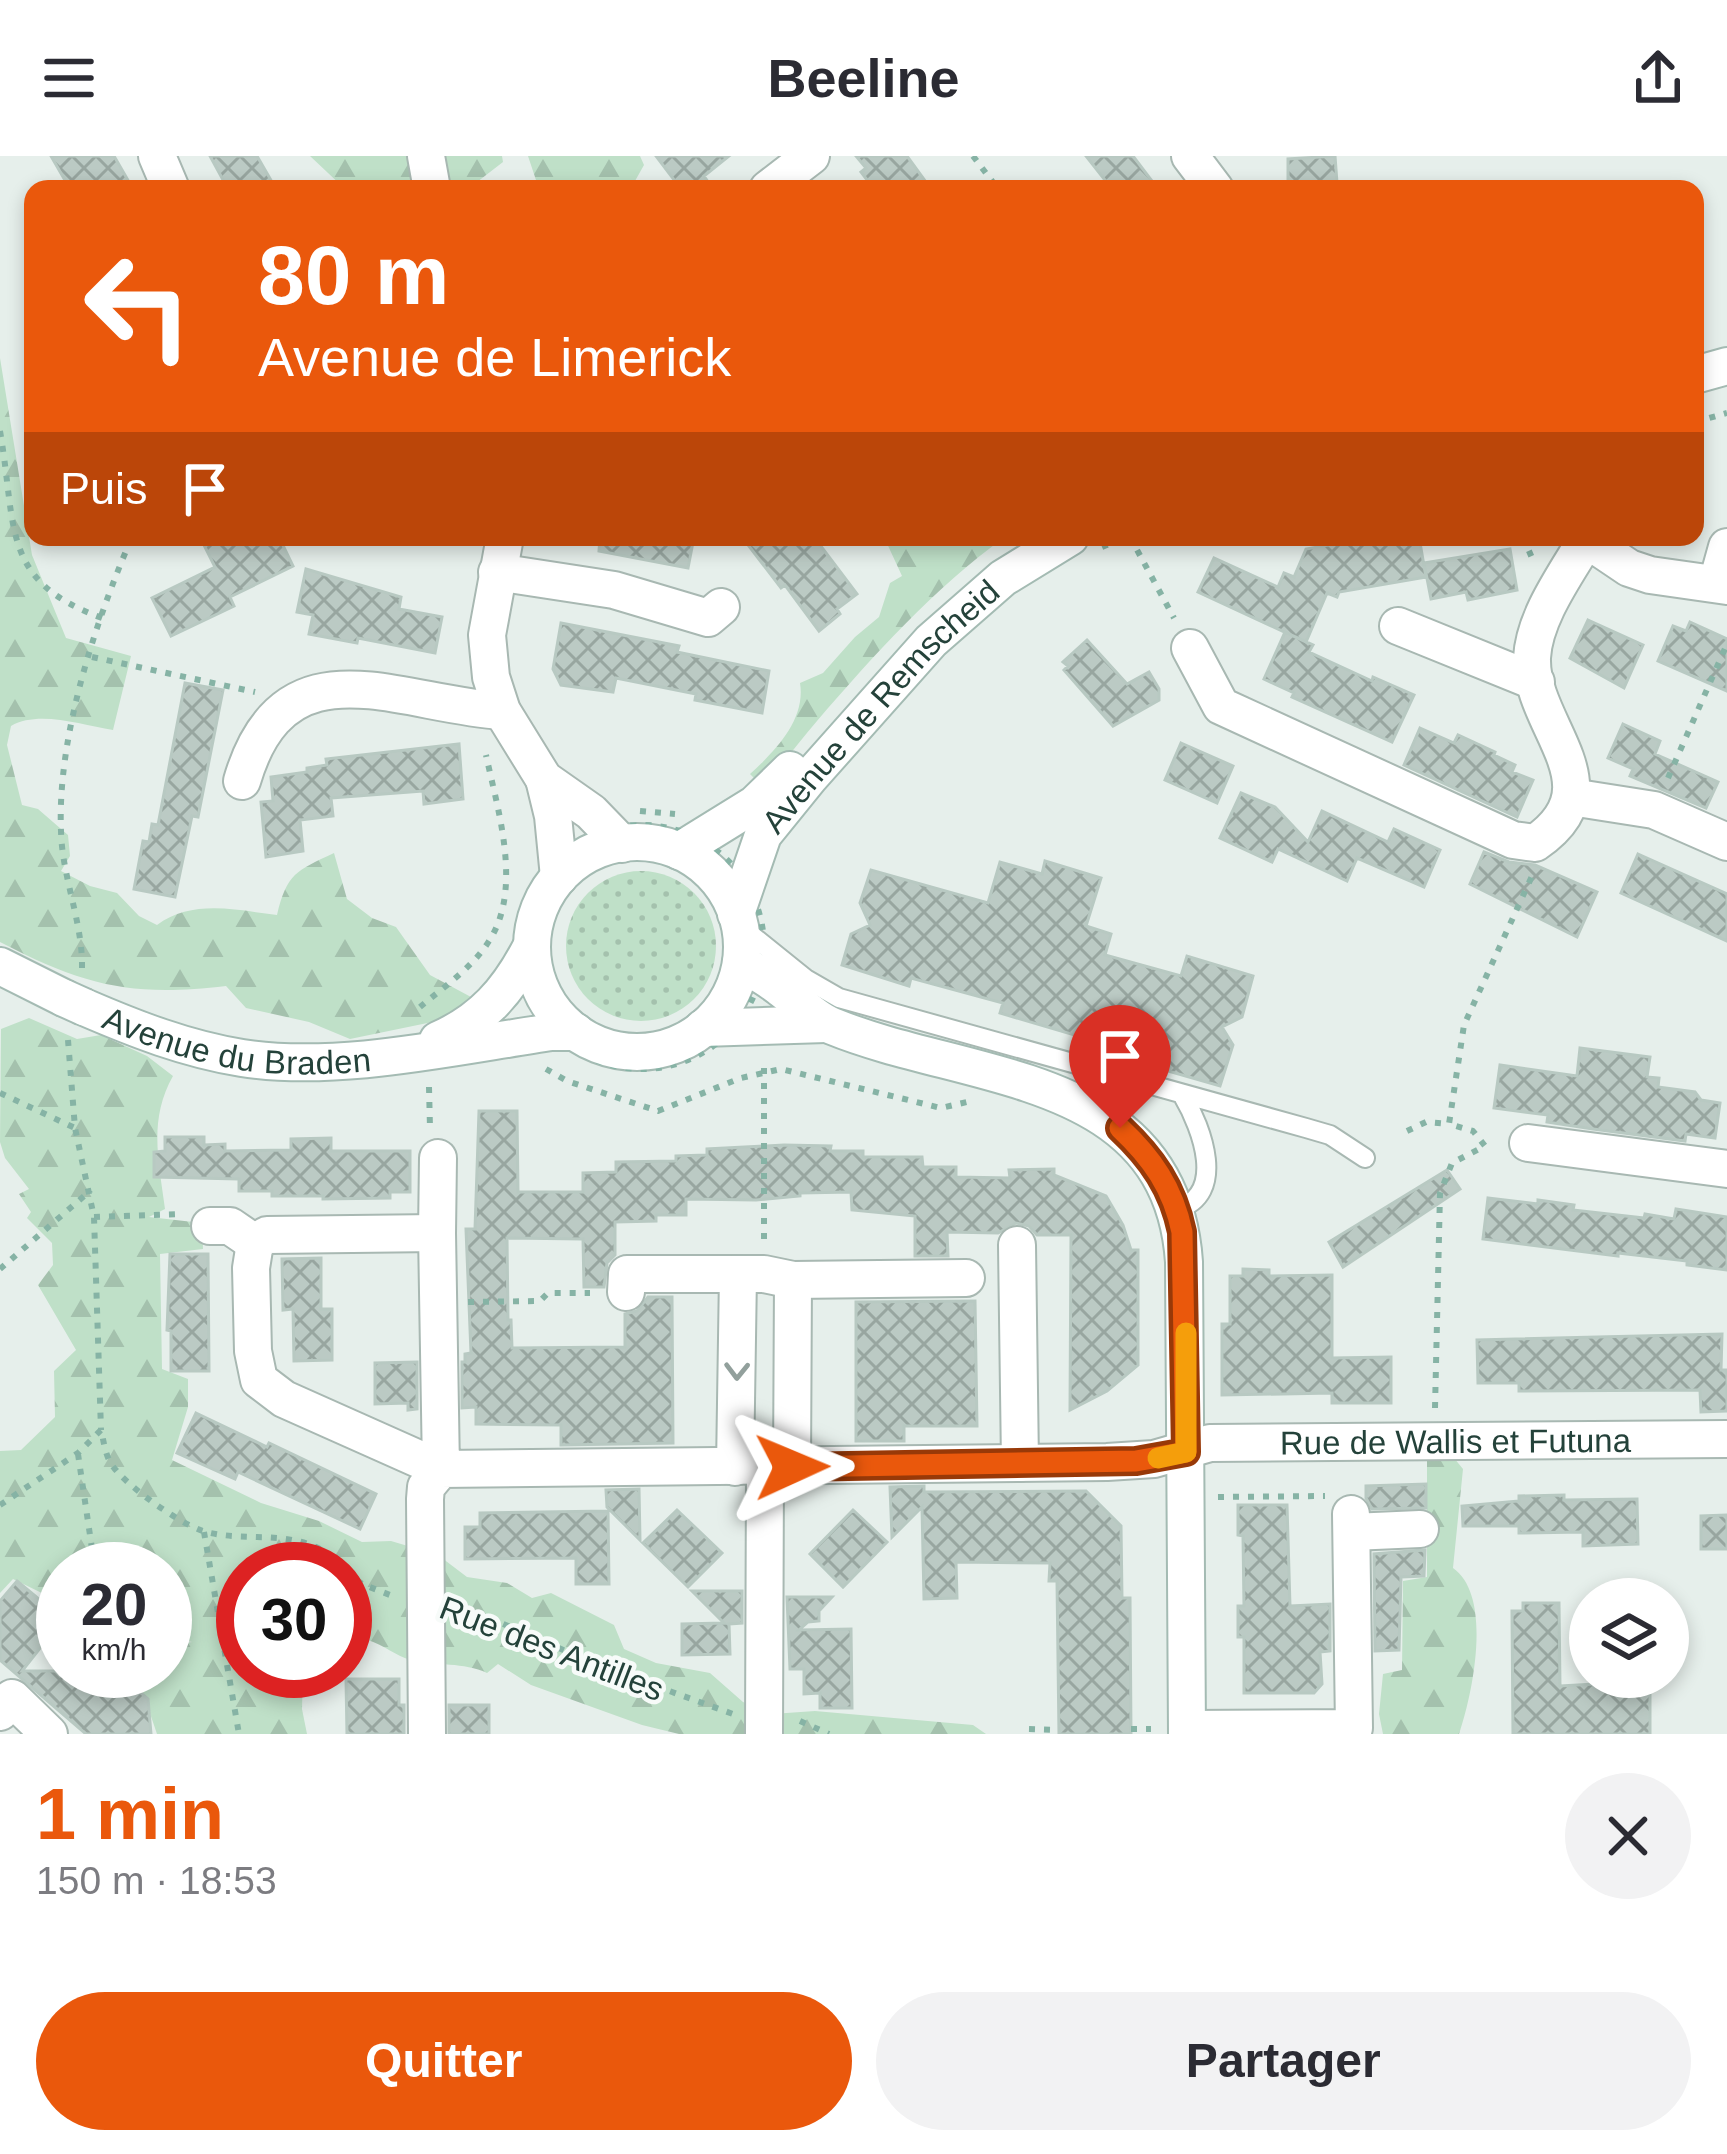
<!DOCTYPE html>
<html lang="fr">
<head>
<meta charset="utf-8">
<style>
	:root { --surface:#fff; --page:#f2f2f3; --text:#2b2b33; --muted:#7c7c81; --accent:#ea580c }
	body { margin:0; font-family:Arial,sans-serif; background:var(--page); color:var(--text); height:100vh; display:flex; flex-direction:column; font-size:45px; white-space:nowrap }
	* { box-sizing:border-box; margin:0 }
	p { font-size:39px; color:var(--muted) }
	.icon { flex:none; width:66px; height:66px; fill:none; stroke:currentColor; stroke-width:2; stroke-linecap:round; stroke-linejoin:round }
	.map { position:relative; height:1578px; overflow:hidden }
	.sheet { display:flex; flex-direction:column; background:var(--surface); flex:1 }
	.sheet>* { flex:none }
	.top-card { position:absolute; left:24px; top:24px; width:1680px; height:366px; border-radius:24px; box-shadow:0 6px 18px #0003; background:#ea580c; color:#fff; overflow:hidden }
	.tools { position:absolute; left:1569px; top:1422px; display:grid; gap:24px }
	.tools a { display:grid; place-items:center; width:120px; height:120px; border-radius:50%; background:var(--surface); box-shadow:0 6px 18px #0003; font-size:60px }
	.speed { position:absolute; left:36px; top:1386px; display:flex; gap:24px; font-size:60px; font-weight:700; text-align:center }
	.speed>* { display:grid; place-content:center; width:156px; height:156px; border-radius:50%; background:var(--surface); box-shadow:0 6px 18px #0003; line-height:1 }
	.speed small { font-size:30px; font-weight:400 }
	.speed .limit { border:18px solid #d22; background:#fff; color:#111 }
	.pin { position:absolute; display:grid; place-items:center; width:102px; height:102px; color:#fff; margin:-123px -51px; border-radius:50% 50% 50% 0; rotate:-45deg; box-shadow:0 0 12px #0007 }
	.pin .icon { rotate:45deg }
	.me { position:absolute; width:132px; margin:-66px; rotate:89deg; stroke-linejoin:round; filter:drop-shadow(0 0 9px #0008) }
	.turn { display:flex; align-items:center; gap:42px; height:252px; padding:0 36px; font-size:54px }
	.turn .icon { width:156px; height:156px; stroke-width:2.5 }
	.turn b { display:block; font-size:84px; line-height:102px }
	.then { display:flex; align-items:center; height:114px; padding:0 36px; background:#0003; gap:24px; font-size:45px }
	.round { display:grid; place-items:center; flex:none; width:126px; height:126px; border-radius:63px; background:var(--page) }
	.overview { display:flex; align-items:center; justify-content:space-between; height:204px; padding:0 36px }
	h1 { font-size:72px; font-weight:600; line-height:90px; color:var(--accent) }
	.button { display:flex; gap:24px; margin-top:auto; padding:24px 36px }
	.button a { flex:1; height:138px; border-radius:72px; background:var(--accent); color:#fff; font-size:48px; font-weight:600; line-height:138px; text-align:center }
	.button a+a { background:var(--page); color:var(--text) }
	header { display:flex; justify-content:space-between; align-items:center; height:156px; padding:0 36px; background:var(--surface); font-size:54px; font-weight:600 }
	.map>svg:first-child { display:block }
	.grass { fill:url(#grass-dots) }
	.forest { fill:url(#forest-firs) }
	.building { fill:url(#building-cross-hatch); stroke:#b8c9c2; stroke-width:3 }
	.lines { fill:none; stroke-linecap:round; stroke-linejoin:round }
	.lane-casing { stroke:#a8b8b2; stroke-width:22 }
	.street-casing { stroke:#a8b8b2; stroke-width:40 }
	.secondary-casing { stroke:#a4bbb3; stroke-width:40 }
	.path { stroke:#86b3a5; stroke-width:6; stroke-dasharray:6 9; stroke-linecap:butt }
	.lane { stroke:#fff; stroke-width:18 }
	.street { stroke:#fff; stroke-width:36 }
	.secondary { stroke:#fff; stroke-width:36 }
	.secondary-bridge-casing { stroke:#a4bbb3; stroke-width:40; stroke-linecap:butt }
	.secondary-bridge { stroke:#fff; stroke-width:36 }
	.oneway { stroke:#92a09c }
	.route-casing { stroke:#983908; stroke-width:30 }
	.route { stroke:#ea580c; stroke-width:21 }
	.slow { stroke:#f59e0b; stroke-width:21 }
	.labels { text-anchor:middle; stroke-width:9; stroke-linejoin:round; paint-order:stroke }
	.street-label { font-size:33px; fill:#24423a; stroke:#f7fbf9 }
</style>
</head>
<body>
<header><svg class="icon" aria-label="menu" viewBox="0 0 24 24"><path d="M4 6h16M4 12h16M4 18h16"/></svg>Beeline<svg class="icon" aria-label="share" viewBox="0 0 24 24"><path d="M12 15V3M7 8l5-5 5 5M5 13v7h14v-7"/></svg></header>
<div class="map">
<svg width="1727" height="1578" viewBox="0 0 1727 1578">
	<defs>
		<pattern id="grass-dots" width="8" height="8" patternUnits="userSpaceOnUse" patternTransform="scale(3)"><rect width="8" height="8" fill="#bfe0c8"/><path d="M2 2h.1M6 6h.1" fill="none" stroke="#a4c1ad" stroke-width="1.8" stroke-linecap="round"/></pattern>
		<pattern id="forest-firs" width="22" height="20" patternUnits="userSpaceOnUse" patternTransform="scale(3)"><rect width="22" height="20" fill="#bfe0c8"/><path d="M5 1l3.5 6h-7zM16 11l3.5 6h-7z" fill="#a4c1ad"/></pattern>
		<pattern id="building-cross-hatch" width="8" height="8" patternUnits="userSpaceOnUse" patternTransform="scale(3)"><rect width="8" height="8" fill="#bbcac4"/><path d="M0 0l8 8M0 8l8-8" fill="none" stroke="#98a6a0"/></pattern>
	</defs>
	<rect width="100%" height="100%" fill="#e6efeb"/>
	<!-- grass -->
	<path class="grass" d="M566 790a75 75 0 1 1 150 0a75 75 0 1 1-150 0Z"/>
	<!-- forest -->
	<path class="forest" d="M310 0H502L503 6 468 33H345Z
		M528 0H640L644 9 635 25 641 33H589L582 28 573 33H539Z
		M0 202 32 399 66 482 131 500 113 574C81 569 39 554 11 570L7 589 22 649 38 653 68 679 70 700 61 715 90 730 117 737 139 760 157 769C192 743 236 754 277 759 287 717 296 715 334 697L347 743 372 762 396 771 430 819 471 841 442 864 350 883 309 866 246 852 226 830C131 841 85 830 0 786Z
		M884 381H1005C934 432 874 499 817 565 798 587 782 610 762 630L750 618C775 595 806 564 800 527L823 517 855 481 879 461 890 427 902 420Z
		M29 862 77 883 101 879 147 900 173 920C148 964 159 1006 165 1053L149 1061 202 1067 203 1093 160 1098 162 1213 188 1223V1251L172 1304 261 1347 319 1365 362 1386 391 1385 438 1399 467 1421 507 1427 532 1442 551 1437 614 1469 624 1493 656 1507 710 1517 743 1546 772 1558 815 1555 973 1569 986 1578H679L642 1569 531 1529 498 1508 487 1517C464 1506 436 1510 411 1504 396 1500 384 1489 368 1484V1464L345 1459V1413H243V1515H303L302 1553 307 1578H157L139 1525 130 1515H165V1490L192 1486 165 1479V1413H63V1455L48 1440 13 1423 0 1437V1295L21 1294 55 1261 54 1215 76 1194 38 1129 53 1109 52 1087 27 1062 31 1056 19 1038 29 1033 5 1002 0 986 1 873Z
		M1454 1302 1463 1313 1453 1412C1493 1440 1473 1537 1459 1578H1383L1379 1558 1383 1518 1402 1514 1403 1425 1427 1421V1304Z"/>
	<!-- building -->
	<path class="building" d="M51 0H114L133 33H70Z
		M210 0H257L276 33H228Z
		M656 0H729L704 20 713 33H681Z
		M856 0H907L931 33H874L861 16 866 12Z
		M1086 0H1133L1158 33H1112Z
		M1335 0 1337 27 1325 28V33L1288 30V3Z
		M200 381H279L293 410 230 441 234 450 171 480 152 442 215 411Z
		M600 381H694L688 412 599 395Z
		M742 381H814L857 438 837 453 840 458 819 475 785 429 781 432Z
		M1373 381H1419L1426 421 1339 436 1337 441 1327 437 1306 486 1198 436 1214 402 1278 431 1284 417 1294 421 1306 393Z
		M1510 393 1517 434 1468 444 1466 436 1431 443 1424 407Z
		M306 413 401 441 399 453 442 461 435 497 358 482 357 487 309 478 313 459 297 456Z
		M1588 464 1643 489 1624 532 1570 502Z
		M1690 466 1727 483V535L1658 505 1673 470 1686 475Z
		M561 467 679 490 677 496 769 515 762 557 695 544 696 538 616 522 613 536 561 529 553 513Z
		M1285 476 1313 489 1309 496 1372 525 1373 521 1414 539 1392 586 1292 541 1294 537 1264 523Z
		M1087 484 1127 528 1149 516 1159 533V544L1113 570 1064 514 1068 510 1063 506Z
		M185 527 223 534 198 661 192 660 175 741 134 733 143 685 149 686 152 668 158 669Z
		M1623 568 1660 585 1655 598 1718 626 1706 652 1630 620 1633 613 1608 602Z
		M1420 572 1454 587 1458 579 1495 596 1494 599 1515 609 1512 616 1533 624 1517 661 1404 609Z
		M1181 587 1233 610 1217 647 1165 624Z
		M459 588 463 643 424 648 423 635 331 642 333 660 300 664 303 695 266 701 261 646 273 645 271 621 307 616V612L327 609 326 603Z
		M1241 637 1275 651 1308 686 1322 655 1388 686 1394 673 1440 694 1424 731 1357 702 1347 725 1278 693 1272 706 1220 682Z
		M1484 696 1509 706 1535 709 1597 736 1577 781 1470 728Z
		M1638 698 1727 738V785L1621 737Z
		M1045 705 1101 722 1086 770 1111 778 1105 799 1181 820 1187 800 1253 820 1242 861 1222 871 1233 889 1220 930 1154 911 1159 894 1084 871 1081 881 1000 857 1003 847 911 822 909 830 842 809 851 778 870 769 860 747 871 714 988 747 1000 706 1042 718Z
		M1580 892 1650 901 1647 921 1659 922 1658 931 1695 936 1701 944 1720 947 1715 982 1686 978 1685 985 1593 973 1547 966 1548 959 1494 952 1500 909 1577 920Z
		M479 955H517L518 1036H583V1017L616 1016V1006L676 1005V1000L707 999V993L784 989 831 990 830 995H863V1001H922L923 1011H956V1021L1010 1022 1009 1014 1054 1013V1019L1106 1040 1123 1069 1131 1094H1138V1209L1107 1235 1070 1254 1071 1079H1037L1029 1070 1016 1067 998 1077 947 1076 948 1100H915V1060L852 1054 851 1036 800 1037V1040L756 1044 686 1043V1059H656V1065L615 1066V1099L607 1107 604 1131H584L583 1083 507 1082 508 1164H511L512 1192 625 1191V1158L637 1155 648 1141H672L673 1287 561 1289V1269L476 1268V1251L462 1252V1206H465V1198L471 1197 466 1073H475Z
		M165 981H204V989L225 988V995L291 994V983L331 982V995H410V1036H390V1042L323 1043V1040H272V1035H239V1023L154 1021V996L165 995Z
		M1447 1014 1460 1033 1343 1111 1329 1086Z
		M1488 1042 1538 1048V1044L1574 1049 1573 1054 1644 1062 1645 1058 1674 1063 1676 1053 1727 1061V1114L1687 1109V1105L1618 1097V1100L1483 1083Z
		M170 1098H208L209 1215H171V1175L167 1174Z
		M321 1102V1153H332V1204L294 1205 293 1153 283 1154 282 1103Z
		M1243 1113 1269 1114V1120L1332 1119V1202L1391 1201V1247H1332V1237L1222 1239V1168H1230V1120H1243Z
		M975 1145 977 1270H904V1285H856V1146Z
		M1722 1178 1721 1214H1727V1255L1701 1256 1700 1234 1519 1235V1227H1478L1477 1184Z
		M417 1206V1253L408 1254V1247L375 1248V1207Z
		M196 1257 267 1291 269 1287 376 1338 360 1373 238 1316 235 1323 177 1297Z
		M1426 1328V1352L1372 1353 1366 1342V1330Z
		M924 1330V1336L1086 1335 1121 1370 1122 1442H1130L1131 1578H1059L1057 1425H1049L1050 1407 956 1406 957 1442 924 1443 922 1351 892 1381 890 1331Z
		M639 1333 640 1384 607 1351 606 1334Z
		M1564 1339V1344L1637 1343 1638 1388 1583 1390V1376L1519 1377V1370H1463L1462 1350 1519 1345V1340Z
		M1238 1349H1287L1290 1450 1330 1448V1495L1320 1496 1322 1528 1314 1537H1244V1481H1238V1450H1244L1243 1380 1238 1379Z
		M677 1354 722 1397 688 1431 643 1387Z
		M853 1354 887 1386 843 1431 810 1398Z
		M608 1355 609 1428H576V1402L465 1403V1371H480V1357Z
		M1727 1359V1393H1701V1360Z
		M1425 1394 1424 1420 1401 1421 1399 1494 1375 1495 1374 1398Z
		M17 1425 63 1463 22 1515H149L134 1531 148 1543 151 1578H86L0 1504V1445Z
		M692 1435H742V1467L729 1468 730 1498 682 1499V1468L724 1467Z
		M787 1441H832L819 1455V1465L808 1466 799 1474 851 1473 852 1552H820V1537L804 1538V1513H790Z
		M1523 1447H1559L1560 1530 1613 1527V1521H1650V1578H1513L1512 1455H1523Z
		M346 1523H399V1549H404V1578H347Z
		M449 1549H489V1578H449Z"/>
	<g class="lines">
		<defs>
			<path id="lane" d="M740 770 806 823 839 842 1306 972 1330 979 1365 1002
				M1177 1053C1227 1039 1202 972 1183 940"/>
			<g id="street">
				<path d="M157 0 171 33"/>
				<path d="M426 0 432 33"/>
				<path d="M1190 0 1215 33"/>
				<path d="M768 33 811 0"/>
				<path d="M505 381 487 479 491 521 502 555 544 623 591 656 622 688"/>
				<path d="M1583 381 1629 412 1650 419 1727 430"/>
				<path d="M497 416 614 434 708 462 721 451"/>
				<path d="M1717 427 1727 391"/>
				<path d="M1398 470 1536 526"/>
				<path d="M1190 492 1221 550 1513 684 1535 687C1619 630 1530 571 1532 502 1534 461 1566 418 1586 384"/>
				<path d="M544 623 553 660 559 721"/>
				<path d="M242 625C284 481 396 548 502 555"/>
				<path d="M1571 641 1654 654 1727 686"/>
				<path d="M1528 987 1727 1013"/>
				<path d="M210 1070H230L255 1087"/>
				<path d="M437 1077 438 1002"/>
				<path d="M1017 1089 1020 1307"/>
				<path d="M626 1136 627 1118H764L793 1124 966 1122"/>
				<path d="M735 1311 738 1118"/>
				<path d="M792 1311 793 1124"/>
				<path d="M1352 1376 1420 1373"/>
				<path d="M0 1556 12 1542 49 1578"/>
				<path d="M1187 1573 1354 1572 1351 1358"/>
				<path id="s1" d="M427 1578 425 1343 426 1331 441 1313 437 1077 267 1079 255 1087 251 1112 253 1195 259 1224 284 1243 441 1313 1107 1306 1154 1303 1210 1287 1727 1283"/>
				<path d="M764 1578 765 1312"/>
			</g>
			<g id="secondary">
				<path d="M1695 219 1727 210"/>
				<circle cx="637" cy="791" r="105"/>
				<path d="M679 695 755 648 790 614"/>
				<path id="s2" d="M736 758 763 679 810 621 931 485 1003 422 1070 381"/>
				<path d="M741 807C754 815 768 822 780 832 797 844 812 862 832 870 969 926 1171 914 1184 1106L1187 1578"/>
				<path d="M0 810 64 842"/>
				<path id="s3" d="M84 851C135 873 186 893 242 902 338 917 456 890 552 876H576"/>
				<path d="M703 872 826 868"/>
				<path d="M438 884C482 865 508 835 530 793"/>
			</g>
		</defs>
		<!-- lane casing -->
		<use href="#lane" class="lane-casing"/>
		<!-- street casing -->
		<use href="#street" class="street-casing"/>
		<!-- secondary casing -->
		<use href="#secondary" class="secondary-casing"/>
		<!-- path -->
		<path class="path" d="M973 0 998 33
			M1695 266 1727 257
			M0 275C17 372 0 425 102 462
			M1130 381 1174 462
			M1523 381 1532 402
			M1102 391 1126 381
			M92 501 255 536
			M1668 622 1727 488
			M640 655 675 658
			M520 791a122 122 0 1 1 244 0a122 122 0 1 1-244 0Z
			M82 812C83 767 62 721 61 675 57 582 95 466 132 381
			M420 851C444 831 473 811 489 785 523 733 498 655 486 599
			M68 884 75 972 94 1061 101 1274
			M764 912V1085
			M546 913 567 925 658 955 741 922 781 913 941 952 967 946
			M429 931 430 972
			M0 937 75 972
			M1407 975 1426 966 1449 968
			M94 1061 180 1058
			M0 1113 91 1034
			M468 1146 540 1145 548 1137H590
			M1435 1252 1440 1037 1452 1007 1485 990 1473 975 1449 968 1464 869 1532 720
			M78 1298 95 1413
			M1218 1341 1325 1340
			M0 1349 78 1297 101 1274C104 1286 105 1299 112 1309 125 1329 180 1368 203 1375 249 1389 306 1367 344 1413
			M204 1376 239 1578
			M345 1415 362 1428 395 1441
			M462 1450 600 1510 733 1558
			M800 1565 829 1578
			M1029 1573 1059 1574
			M1131 1573H1151"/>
		<!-- lane -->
		<use href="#lane" class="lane"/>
		<!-- street -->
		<use href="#street" class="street"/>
		<!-- secondary -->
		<use href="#secondary" class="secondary"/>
		<defs>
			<path id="secondary-bridge" d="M64 842 84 851"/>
		</defs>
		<!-- secondary-bridge casing -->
		<use href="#secondary-bridge" class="secondary-bridge-casing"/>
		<!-- secondary-bridge -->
		<use href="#secondary-bridge" class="secondary-bridge"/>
	</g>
	<!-- one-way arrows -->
	<defs><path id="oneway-chevron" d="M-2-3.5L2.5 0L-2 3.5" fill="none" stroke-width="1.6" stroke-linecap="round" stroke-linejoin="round" transform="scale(3)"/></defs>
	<use class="oneway" href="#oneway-chevron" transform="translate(737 1215) rotate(91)"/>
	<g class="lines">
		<defs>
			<path id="route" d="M792 1311 1136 1305 1186 1296 1182 1076C1173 1032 1152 1002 1120 972"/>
		</defs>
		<!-- route casing -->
		<use href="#route" class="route-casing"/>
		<!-- route -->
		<use href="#route" class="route"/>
		<!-- slow -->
		<path class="slow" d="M1158 1302 1186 1296V1177"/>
	</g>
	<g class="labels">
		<!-- street labels -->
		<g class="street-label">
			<text dy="12" stroke="none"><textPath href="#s2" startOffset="258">Avenue de Remscheid</textPath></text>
			<text dy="12" stroke="none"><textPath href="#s3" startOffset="159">Avenue du Braden</textPath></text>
			<text dy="12" stroke="none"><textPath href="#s1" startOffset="2049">Rue de Wallis et Futuna</textPath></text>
			<text transform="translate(552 1492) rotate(21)" y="12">Rue des Antilles</text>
		</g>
	</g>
</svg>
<div class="tools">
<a><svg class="icon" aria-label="layers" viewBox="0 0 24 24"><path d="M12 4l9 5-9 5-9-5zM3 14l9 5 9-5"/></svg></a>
</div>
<div class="speed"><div>20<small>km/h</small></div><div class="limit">30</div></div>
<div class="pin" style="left:1120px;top:972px;background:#d93025"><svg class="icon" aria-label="arrive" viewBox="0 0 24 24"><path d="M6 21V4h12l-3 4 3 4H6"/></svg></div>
<svg class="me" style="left:792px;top:1311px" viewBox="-20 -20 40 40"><path d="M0-17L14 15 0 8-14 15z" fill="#ea580c" stroke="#fff" stroke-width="4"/></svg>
<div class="top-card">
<div class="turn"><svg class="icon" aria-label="left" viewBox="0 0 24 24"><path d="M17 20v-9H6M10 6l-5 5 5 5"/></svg><div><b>80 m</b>Avenue de Limerick</div></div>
<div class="then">Puis<svg class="icon" aria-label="arrive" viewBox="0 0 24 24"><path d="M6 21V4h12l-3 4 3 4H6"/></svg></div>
</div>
</div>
<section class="sheet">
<div class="overview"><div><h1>1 min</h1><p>150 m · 18:53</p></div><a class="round"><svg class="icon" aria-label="close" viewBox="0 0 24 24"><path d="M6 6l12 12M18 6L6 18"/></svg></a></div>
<div class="button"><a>Quitter</a><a>Partager</a></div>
</section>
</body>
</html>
